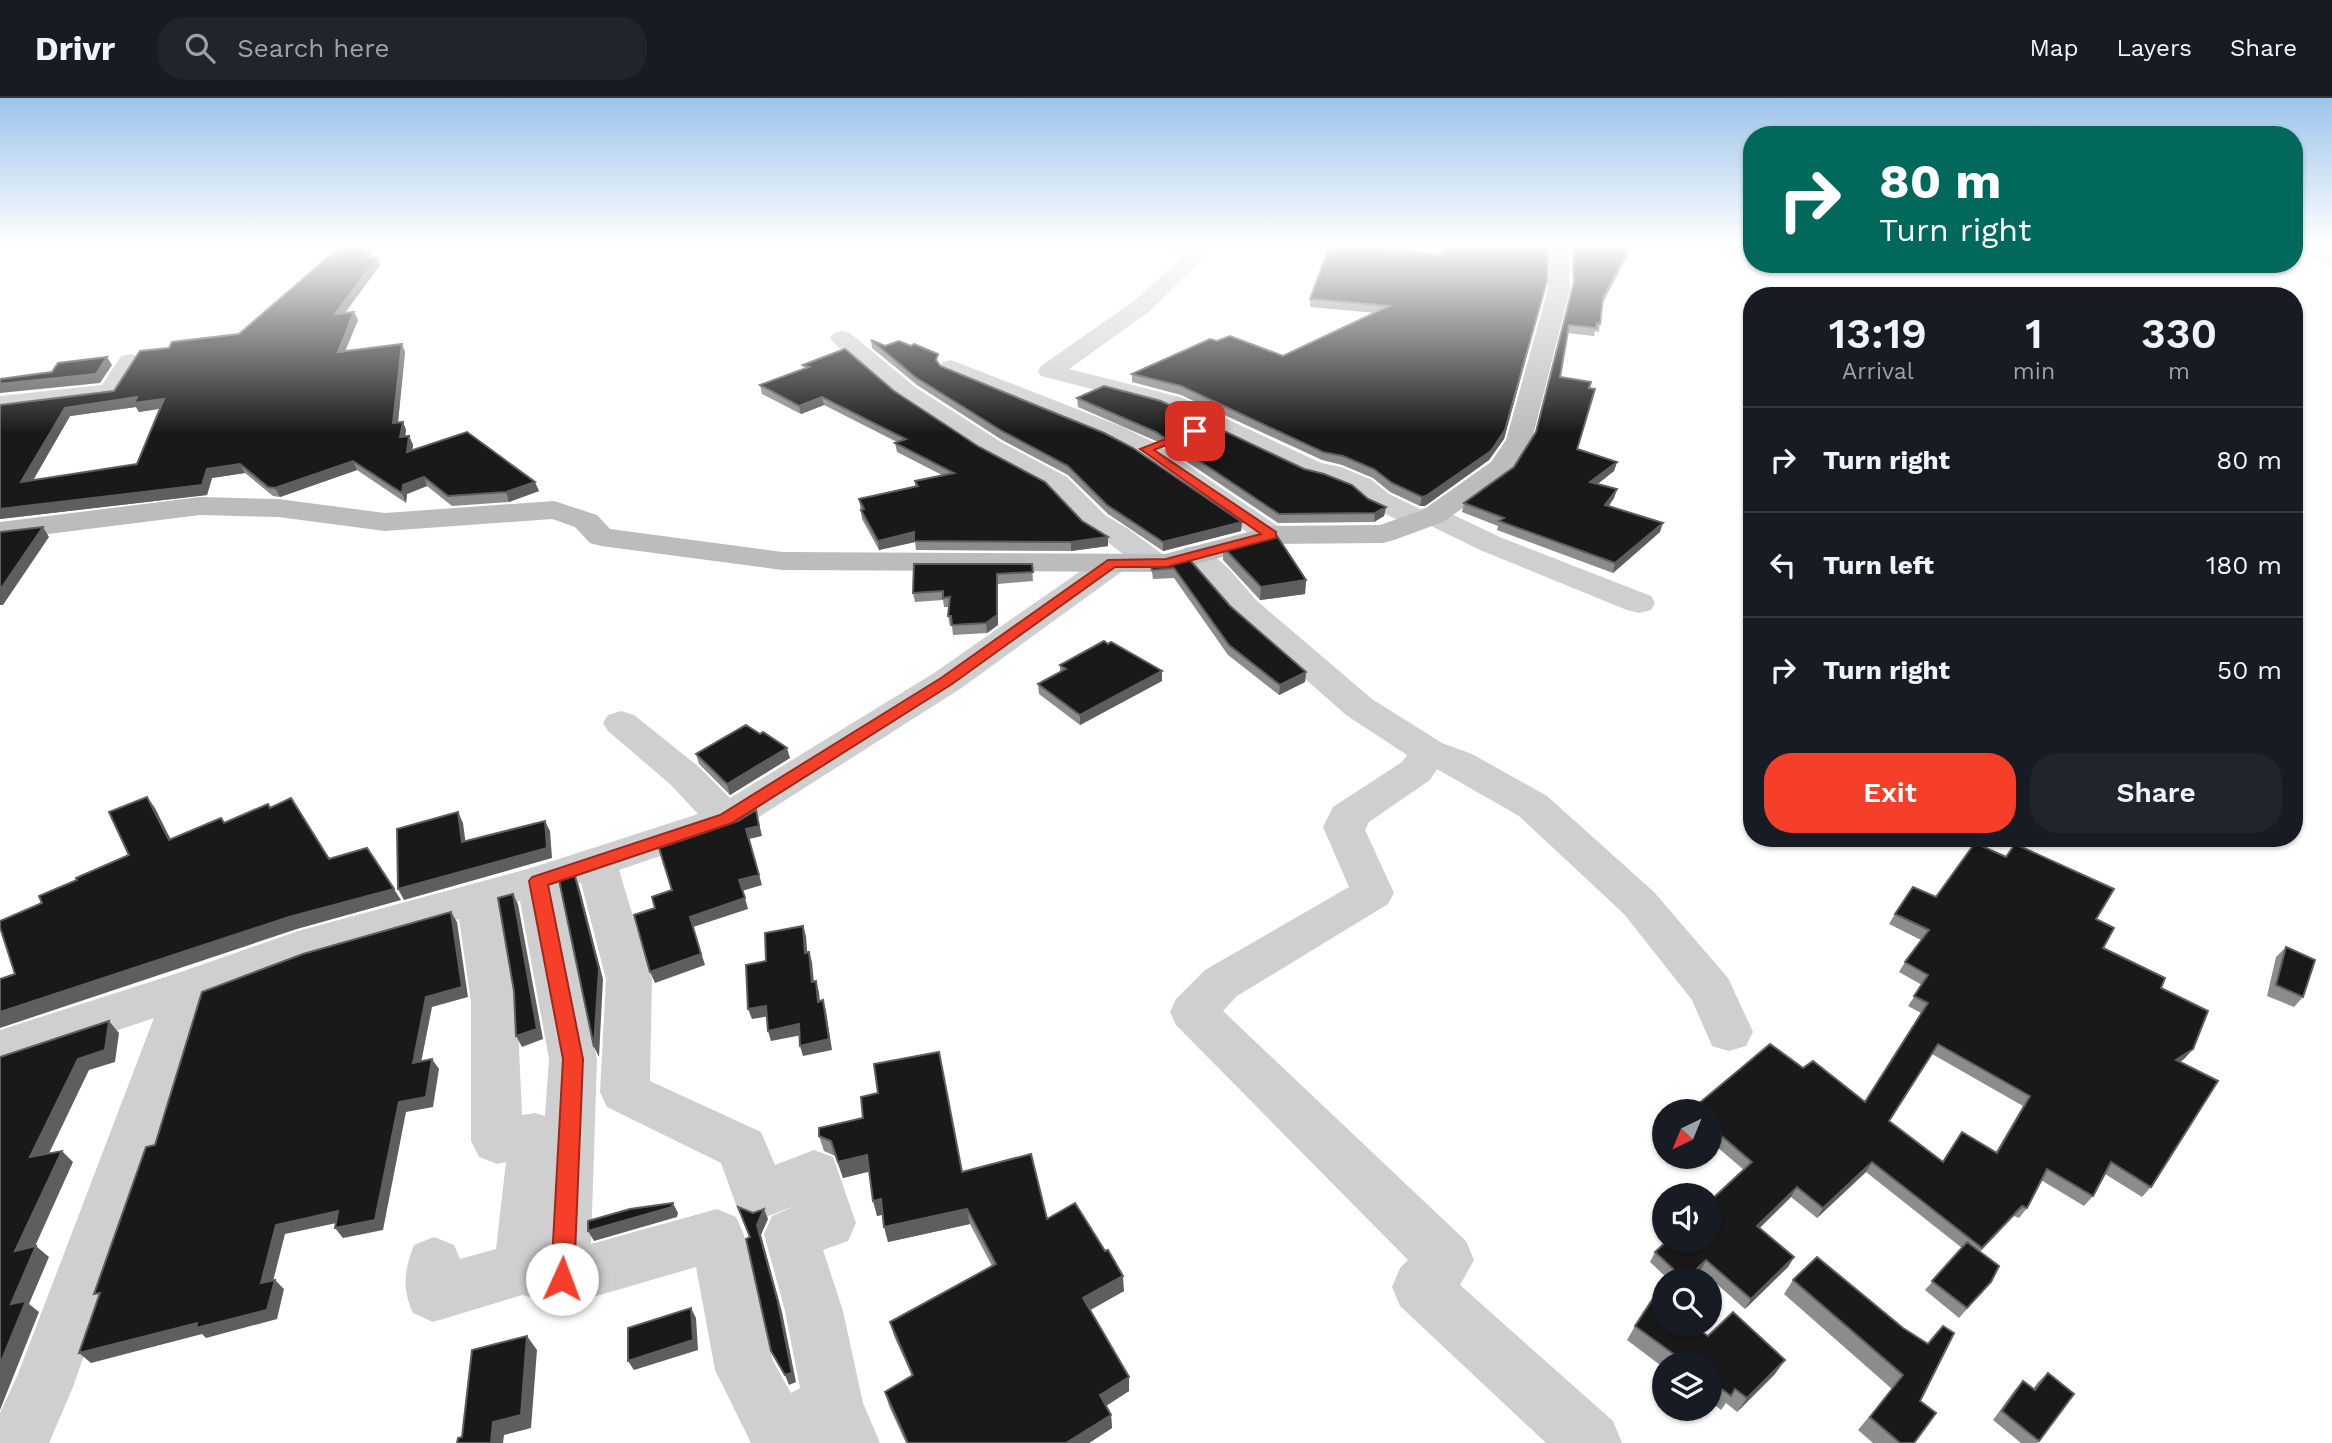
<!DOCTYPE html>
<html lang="en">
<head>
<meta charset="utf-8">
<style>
	:root { --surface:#171b24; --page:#20242c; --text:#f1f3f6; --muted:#9ea1a6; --line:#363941; --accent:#f53f29 }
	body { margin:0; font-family:"Work Sans",sans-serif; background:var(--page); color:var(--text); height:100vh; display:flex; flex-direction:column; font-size:26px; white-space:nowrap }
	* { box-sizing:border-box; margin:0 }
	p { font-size:23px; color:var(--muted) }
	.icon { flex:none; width:38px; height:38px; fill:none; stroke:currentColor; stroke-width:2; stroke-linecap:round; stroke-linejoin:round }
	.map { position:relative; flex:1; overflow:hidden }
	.panel { position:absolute; left:1743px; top:189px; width:560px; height:560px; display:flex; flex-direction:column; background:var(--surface); border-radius:28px; box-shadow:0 2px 5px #0004 }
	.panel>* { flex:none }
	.hud { position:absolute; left:1743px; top:28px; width:560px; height:147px; border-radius:28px; box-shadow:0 2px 5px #0004; background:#00695c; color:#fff; overflow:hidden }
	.needle { width:46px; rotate:223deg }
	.buttons { position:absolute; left:1652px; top:1001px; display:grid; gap:14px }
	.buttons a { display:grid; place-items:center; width:70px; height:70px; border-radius:50%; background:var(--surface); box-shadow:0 2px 5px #0004; font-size:35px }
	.pin { position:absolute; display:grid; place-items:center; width:60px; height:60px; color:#fff; margin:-30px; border-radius:14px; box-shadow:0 4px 10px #0006 }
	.me { position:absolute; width:77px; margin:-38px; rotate:2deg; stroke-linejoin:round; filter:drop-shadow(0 0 5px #0008) }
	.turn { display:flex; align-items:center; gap:24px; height:147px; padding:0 21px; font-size:32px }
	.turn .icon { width:91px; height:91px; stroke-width:2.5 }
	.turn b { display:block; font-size:49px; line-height:60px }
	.eta { display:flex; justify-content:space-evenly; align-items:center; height:119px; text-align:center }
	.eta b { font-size:42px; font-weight:600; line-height:49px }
	.button { display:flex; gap:14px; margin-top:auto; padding:14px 21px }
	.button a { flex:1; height:80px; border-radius:28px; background:var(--accent); color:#fff; font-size:28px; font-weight:600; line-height:80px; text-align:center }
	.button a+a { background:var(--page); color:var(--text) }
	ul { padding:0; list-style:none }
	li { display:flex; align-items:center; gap:21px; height:105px; padding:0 21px; border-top:2px solid var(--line) }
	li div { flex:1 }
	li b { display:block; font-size:26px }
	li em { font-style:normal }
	header { display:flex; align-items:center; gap:42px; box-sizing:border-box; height:98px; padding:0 35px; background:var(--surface); border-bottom:2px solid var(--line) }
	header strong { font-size:33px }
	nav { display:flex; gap:38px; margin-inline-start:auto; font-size:24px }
	.search { width:490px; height:63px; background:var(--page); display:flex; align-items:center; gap:18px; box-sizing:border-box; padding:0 24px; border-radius:28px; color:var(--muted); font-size:26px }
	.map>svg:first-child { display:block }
	.water { fill:#ccdbf0 }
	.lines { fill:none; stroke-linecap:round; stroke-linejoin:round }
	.street { fill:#cfcfcf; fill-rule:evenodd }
	.secondary { fill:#bcbcbc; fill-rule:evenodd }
	.wall { fill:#8c8c8c; fill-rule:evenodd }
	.shaded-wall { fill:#5e5e5e }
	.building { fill:#191919; stroke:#5e5e5e; stroke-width:2; fill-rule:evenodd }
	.route { fill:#f53f29; stroke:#9f291b; stroke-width:2 }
</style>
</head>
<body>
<header>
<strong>Drivr</strong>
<div class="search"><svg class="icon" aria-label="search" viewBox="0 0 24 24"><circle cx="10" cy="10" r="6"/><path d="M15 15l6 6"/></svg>Search here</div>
<nav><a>Map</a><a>Layers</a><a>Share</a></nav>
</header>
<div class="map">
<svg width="2332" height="1345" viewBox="0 0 2332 1345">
	<rect width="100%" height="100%" fill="#fff"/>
	<!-- water -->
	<path class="water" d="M2294 147H2332V169L2294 152Z"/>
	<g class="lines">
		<!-- street -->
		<path class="street" d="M1163 147C1178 146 1195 144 1206 157L1150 213 1069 271 1180 299 1321 365 1341 369 1372 382 1389 396 1420 411 1433 409 1443 412 1502 440 1651 498 1655 505 1651 512 1639 515 1627 512 1480 452 1429 427 1416 429 1406 426 1369 408 1352 394 1324 382 1304 378 1162 309 1041 278 1038 273 1041 268 1134 203 1182 159 1166 151Z
			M842 233 850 235 915 289 1001 344 1067 379 1106 418 1127 430 1165 458 1170 465 1165 472 1154 474 1143 472 1105 442 1084 430 1047 391 981 356 897 299 834 245 830 240 834 235Z
			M130 256 139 258 142 263 119 299 0 314V298L102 287 121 258Z
			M951 262 1123 329 1155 345 1282 431 1286 437 1282 443 1271 446 1260 443 1135 357 1105 341 1020 308 942 274 939 269 942 264Z
			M1195 448 1206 450 1230 472 1256 502 1372 601 1442 645 1472 656 1547 698 1654 794 1728 880 1753 934 1746 948 1729 953 1712 948 1692 902 1624 816 1519 718 1437 671 1430 682 1369 724 1365 732 1394 795 1388 806 1237 898 1223 913 1466 1143 1474 1162 1460 1187 1613 1323 1622 1345H1546L1400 1208 1392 1189 1400 1170 1408 1162 1176 927 1170 914 1176 901 1205 872 1349 789 1323 729 1333 709 1402 664 1407 657 1346 617 1232 516 1180 457 1184 450Z
			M1113 456 1124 458 1129 465 1124 472 960 591 740 731 619 772 652 881 650 983 761 1034 775 1067 814 1052 833 1059 856 1125 848 1143 823 1152 843 1213 863 1305 880 1345H751L715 1272 696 1169 562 1208 522 1197 433 1224 413 1215C402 1191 404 1172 414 1147L434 1139 454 1147 460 1161 496 1151 506 1064 497 1066 479 1059 471 1043V904L459 821 309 864 208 902 73 1289 49 1345H0V1315L18 1276 154 920 0 972V932L175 876 298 833 531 770 698 716 671 687 608 633 603 625 608 617 621 613 634 617 699 669 730 700 934 575 1102 458ZM581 785 606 881 600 994 607 1009 721 1065 739 1115 758 1122 797 1107 772 1118 764 1136 785 1213 800 1290 791 1295 773 1263 744 1137 736 1119 717 1111 591 1146 597 961 561 791ZM520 803 549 961 545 1018 535 1015 522 1017 517 904 500 809Z"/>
		<!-- secondary -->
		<path class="secondary" d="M1549 147H1569L1570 191 1532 342 1511 376 1443 424 1394 442 1383 445 1272 446 1166 474 782 472 601 448 590 445 575 429 552 421 385 433 278 419 200 417 0 442V424L200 399 278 401 385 415 554 403 597 417 610 431 782 454 1165 456 1271 428 1380 427 1423 412 1491 364 1506 342 1548 191Z"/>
	</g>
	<!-- wall -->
	<path class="wall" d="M376 147 371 159H377L380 166 378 170 345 215 354 214 358 222 345 253 402 246 405 254 398 324H403L406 332 405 339 409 338 413 347 412 352 539 393 509 404 452 408 427 388 407 396 406 405 357 372 280 399 273 398 245 375 212 380 207 397 0 421V307L114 293 169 250 239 236ZM136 309 139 314 160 311 137 366 33 382 70 318Z
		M1440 147H1548L1545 191 1504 341 1489 362 1425 408H1420L1390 394 1373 380 1342 367 1322 362 1181 297 1132 284V276L1217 243 1283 258 1375 215 1310 209V201L1440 157Z
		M1570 147H1633L1602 205 1599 234 1595 233 1594 238 1567 235 1560 279 1578 351 1617 364 1614 373 1598 386 1617 391 1614 400 1609 408 1660 434 1613 475 1497 432 1498 428 1462 414 1464 405 1514 369 1536 334 1573 190 1572 147Z
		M871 242 885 248 939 264 940 268 1242 424 1241 433 1163 453 1108 416 1068 377 1002 342 917 287 872 250Z
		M803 267 894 293 1082 423 1108 448 1071 453 916 452 915 444 879 452 862 421 859 401 915 389V383L942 377 897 354 895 345 897 344 824 307 801 316 762 296 760 287 804 271Z
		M1077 300 1304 371 1386 409 1384 418 1374 424 1278 425 1156 343 1078 309Z
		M1223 449 1306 482 1305 496 1260 502 1223 462Z
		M1189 461 1230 508 1306 574 1305 584 1279 597 1228 557 1174 480 1153 481 1151 467H1167Z
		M1032 466 1033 483 998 486V527L987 535 953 537 952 528H950L948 518 949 509H944L943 502 915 504 913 495Z
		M1060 567 1162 583 1080 627 1039 596 1038 586 1060 575Z
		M760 636 790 660 730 697 699 666 696 656Z
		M1936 799 2096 821 2103 850 2161 890 2193 951 2184 961 2180 964 2151 1089 2142 1099 2105 1076 2093 1098 2084 1108 2041 1082 2027 1110 2019 1120 2014 1118 1980 1154 1991 1184 1959 1220 1925 1192 1962 1150 1866 1074 1817 1120 1791 1099 1760 1130 1794 1159 1788 1169 1745 1211 1701 1172 1691 1181H1668L1650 1164 1655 1154 1744 1072 1710 1043V1013H1690L1691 1012 1803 970 1865 1004 1921 915 1908 908 1922 887 1899 874 1905 864 1921 842 1889 826 1895 816ZM1932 956 2023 1008 1996 1054 1962 1034 1943 1064 1889 1023Z
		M2286 849 2303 899 2294 909 2267 898 2276 859Z
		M878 995 962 1074 1047 1121 1124 1193 1090 1212 1129 1279V1293L1106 1308 1111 1317 1112 1330 1089 1345H906L889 1308 885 1294 912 1278 894 1238 890 1224 992 1168 970 1126 888 1144 882 1117 877 1118 869 1073 843 1080 835 1058 824 1053 819 1038 863 1020Z
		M1793 1182 1903 1230 1927 1246 1943 1228 1920 1303 1914 1345H1873L1858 1332 1892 1291 1784 1196Z
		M1635 1228 1708 1238 1775 1276 1737 1314 1726 1305 1721 1312 1710 1303V1265H1664V1270L1627 1242Z
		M2048 1275 2039 1343 2037 1345H2021L1993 1322 2014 1293 2023 1283 2033 1291 2038 1284Z"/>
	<!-- shaded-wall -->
	<path class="shaded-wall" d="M370 147H376L368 167 365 160Z
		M1631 147H1633L1601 208 1603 200Z
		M377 159 380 166 378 170 338 224 335 216Z
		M1547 183 1504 341 1489 362 1425 408H1420L1422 399Z
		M354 214 358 222 341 263 338 254Z
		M402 246 405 254 397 334 393 325Z
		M107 259 112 267 100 285 0 295V286L96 276Z
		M137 299 164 301 168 309 139 314 136 309 70 318 27 393 21 384 65 310Z
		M822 299 824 307 801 316 799 308Z
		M403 324 406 332 404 348 400 339Z
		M409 338 413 347 411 362 407 354Z
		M353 363 357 372 280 399 275 390Z
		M1617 364 1614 373 1588 393 1590 384Z
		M240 366 245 375 212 380 207 397 0 421V411L207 371Z
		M424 379 427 388 407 396 406 405 402 395 403 387Z
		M535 384 539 393 509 404 506 394Z
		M1617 391 1614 400 1603 416 1605 407Z
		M1386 409 1384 418 1374 424 1375 415Z
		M1242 424 1241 433 1163 453V444Z
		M1663 425 1660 434 1613 475 1615 465Z
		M43 429 49 439 3 507H0V492Z
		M914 434 915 444 879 452 878 443Z
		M1108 439V448L1071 453V444Z
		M997 476 998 527 987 535 986 525Z
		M1306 482 1305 496 1260 502 1261 489Z
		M1162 573V583L1080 627V617Z
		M1306 574 1305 584 1279 597 1280 587Z
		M787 650 790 660 730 697 727 686Z
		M147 699 155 710 177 754 169 742Z
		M756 712 762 738 749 741 762 787 742 793 739 782 746 731Z
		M458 714 463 725 467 755 462 744Z
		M545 723 550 733 552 760 404 802 398 791Z
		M575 778 579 788 603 881 599 959 594 949Z
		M394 791 401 802 297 831 0 930V914L289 819Z
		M513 796 518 806 543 941 522 949 516 938Z
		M745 800 748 811 693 829 705 867 655 885 650 874 690 819Z
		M451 814 457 824 468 899 432 909 419 975 413 965 426 899Z
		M803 828 806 838 808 865 805 855Z
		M809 854 812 864 815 895 812 884Z
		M816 883 819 894 821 914 818 904Z
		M823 902 826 913 832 952 803 958 800 948Z
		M766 908 770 918 752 921 748 911Z
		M109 923 119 935 115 964 89 972 42 1070 30 1059 78 961Z
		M799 926 802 937 771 943 768 933Z
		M2193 951 2184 961 2167 972 2176 962Z
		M432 961 439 971 433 1009 406 1014 383 1132 343 1140 335 1130 399 1004Z
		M62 1053 73 1064 28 1164 15 1153Z
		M867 1057 872 1073 843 1080 838 1064Z
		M1872 1064 1866 1074 1817 1120 1823 1110Z
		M1797 1089 1791 1099 1751 1138 1757 1128Z
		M881 1101 885 1116 877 1118 873 1103Z
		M673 1105 678 1115 677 1119 594 1143 588 1133Z
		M764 1111 768 1121 761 1137 782 1214 796 1284 789 1287 785 1277 757 1127Z
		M967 1111 970 1126 888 1144 884 1129Z
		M338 1113 346 1123 285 1136 270 1195 261 1185 276 1127Z
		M36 1148 49 1159 29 1206 39 1214 0 1312V1266L11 1206Z
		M1794 1159 1788 1169 1745 1211 1751 1201Z
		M1706 1162 1701 1172 1691 1181H1686Z
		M1123 1178 1124 1193 1085 1215 1083 1200Z
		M275 1182 284 1191 277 1221 206 1240 202 1236 91 1265 79 1255 197 1225Z
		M691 1210 696 1220 698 1252 634 1272 628 1263Z
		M527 1238 537 1252 531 1330 504 1337 503 1345H491L493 1324Z
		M1785 1262 1775 1276 1737 1314 1747 1300Z
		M1129 1279V1293L1101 1311 1100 1297Z
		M1111 1317 1112 1330 1089 1345H1066Z"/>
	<!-- building -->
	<path class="building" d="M342 147H370L365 160 377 159 375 163 335 216 354 214 338 254 402 246 393 325 403 324 400 339 409 338 407 354 467 334 535 384 506 394 448 398 424 379 403 387 402 395 353 363 275 390 268 389 240 366 207 371 202 387 0 411V307L114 293 140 253 169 250 172 244 239 236ZM137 299 134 305 164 301 137 366 21 384 65 310Z
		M1330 147H1368L1441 157V147H1548L1547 183 1505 332 1491 353 1426 398 1422 399 1392 385 1374 371 1343 358 1323 354 1181 288 1132 276 1210 241 1217 243 1230 238 1283 258 1389 208 1310 201Z
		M1573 147H1631L1603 200 1600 226 1597 225 1596 230 1569 227 1560 279 1591 284 1589 290 1595 291 1577 351 1617 364 1590 384 1617 391 1605 407 1663 425 1615 465 1499 423 1504 420 1464 405 1514 369 1536 334 1574 184Z
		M871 242 885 248 899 243 911 248 914 246 938 256 936 262 940 268 1104 335 1133 350 1242 424 1163 444 1107 407 1068 368 1002 333 915 279Z
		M845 251 894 293 979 349 1045 384 1082 423 1108 439 1071 444 914 443V434L878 443 861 412 864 411 859 401 918 388 915 383 954 375 895 345 906 341 822 299 799 308 760 287 809 269 803 267Z
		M107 259 96 276 0 286V281L52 274 58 265Z
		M1104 288 1161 303 1304 371 1324 376 1352 387 1368 401 1386 409 1375 415 1279 416 1156 334 1077 300Z
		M43 429 0 492V434Z
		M1275 435 1306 482 1261 489 1223 449Z
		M1189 461 1230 508 1306 574 1280 587 1229 547 1174 470 1152 472 1151 467H1167Z
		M914 466H1032L1033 474 997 476V517L986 525 952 527 951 518H948L950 499 943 500V493L913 495Z
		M1104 543 1108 546 1111 544 1162 573 1080 617 1038 586 1066 571 1060 567Z
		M746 627 760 636 763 634 787 650 727 686 696 656Z
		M147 699 169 742 221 720 224 725 268 706 270 710 291 700 329 761 367 750 394 791 289 819 0 914V881L15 876 0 829V823L42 805 39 798 77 782 76 780 129 757 109 714Z
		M756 712 759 728 746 731 759 777 739 782 745 800 690 819 701 856 650 874 634 817 655 810 652 799 672 792 659 750 738 723Z
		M458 714 462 744 545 723 547 750 398 791 397 731Z
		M1975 745 2006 759 2015 746 2114 791 2096 821 2114 830 2103 850 2165 880 2161 890 2208 913 2193 951 2176 962 2218 983 2151 1089 2111 1064 2093 1098 2047 1071 2027 1110 2022 1108 1982 1150 1872 1064 1823 1110 1797 1089 1757 1128 1794 1159 1751 1201 1706 1162 1686 1181H1684L1655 1154 1667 1143H1710V1103L1752 1064 1710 1028V1013H1692L1691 1012 1770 946 1803 970 1813 963 1865 1004 1928 905 1914 898 1928 877 1905 864 1929 832 1895 816 1913 789 1936 799ZM1938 946 2030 998 1997 1055 1962 1034 1943 1064 1889 1023Z
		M575 778 599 871 594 949 559 782Z
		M513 796 537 931 516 938 514 893 498 800Z
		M451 814 462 889 426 899 413 965 432 961 426 999 399 1004 375 1122 335 1130 338 1113 276 1127 261 1185 275 1182 267 1212 196 1230 197 1225 79 1255 100 1195 94 1196 146 1049 155 1047 202 894 303 856Z
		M803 828 805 855 809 854 812 884 816 883 818 904 823 902 829 941 800 948 799 926 768 933 766 908 748 911 746 867 766 863 765 835Z
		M2286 849 2315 862 2303 899 2276 887Z
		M109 923 105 952 78 961 30 1059 62 1053 15 1153 36 1148 11 1206 26 1203 0 1266V959Z
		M939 954 962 1074 1031 1056 1047 1121 1075 1105 1105 1153 1108 1152 1123 1178 1083 1200 1129 1279 1100 1297 1111 1317 1066 1345H908L885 1294 913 1277 890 1224 996 1166 967 1111 884 1129 881 1101 873 1103 867 1057 838 1064 831 1043 819 1038V1030L863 1020 861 999 878 995 874 966Z
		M673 1105 672 1109 588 1133V1123L630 1111Z
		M738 1109 753 1115 764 1111 757 1127 778 1204 792 1275 785 1277 771 1253 746 1141 750 1139Z
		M1967 1144 1999 1168 1991 1184 1967 1210 1932 1183Z
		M1817 1159 1903 1230 1928 1246 1943 1228 1954 1235 1920 1303 1936 1315 1914 1345H1900L1870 1319 1903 1277 1793 1182Z
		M1654 1199 1664 1207V1227H1692L1708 1238 1733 1214 1785 1262 1747 1300 1735 1291 1731 1298 1710 1282V1265H1686L1635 1228Z
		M691 1210 693 1242 628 1263V1230Z
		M527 1238 521 1317 493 1324 491 1345H457L458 1340 462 1339 472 1252Z
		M2048 1275 2074 1296 2039 1343 2002 1313 2023 1283 2035 1292Z"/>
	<!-- sky -->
	<linearGradient id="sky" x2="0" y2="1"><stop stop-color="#9dc4eb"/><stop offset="0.44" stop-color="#fff"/><stop offset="1" stop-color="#fff" stop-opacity="0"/></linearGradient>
	<rect width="2332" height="335" fill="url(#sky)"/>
	<!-- route -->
	<path class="route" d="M1191 331 1200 333 1154 352 1276 434V440L1166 469H1115L952 586 732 725 548 787 583 961 574 1181 571 1188 562 1192 554 1188 551 1181 563 961 529 783 532 779 720 717 941 580 1108 462 1166 461 1261 436 1140 351Z"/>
</svg>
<div class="buttons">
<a><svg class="needle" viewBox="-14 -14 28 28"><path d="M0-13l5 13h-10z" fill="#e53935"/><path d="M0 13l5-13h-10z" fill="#9ea1a6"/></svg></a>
<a><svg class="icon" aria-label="sound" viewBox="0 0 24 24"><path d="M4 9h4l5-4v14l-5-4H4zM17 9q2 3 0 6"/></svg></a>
<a><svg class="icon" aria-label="search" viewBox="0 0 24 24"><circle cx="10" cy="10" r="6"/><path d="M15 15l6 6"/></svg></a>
<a><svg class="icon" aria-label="layers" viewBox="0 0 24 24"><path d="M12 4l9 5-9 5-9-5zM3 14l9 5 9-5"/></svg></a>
</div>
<div class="pin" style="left:1195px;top:333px;background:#d93025"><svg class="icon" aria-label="arrive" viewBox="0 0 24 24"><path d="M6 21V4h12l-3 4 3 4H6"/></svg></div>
<svg class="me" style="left:562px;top:1181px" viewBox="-20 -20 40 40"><circle r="19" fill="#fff"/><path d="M0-13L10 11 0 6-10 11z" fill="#f53f29"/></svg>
<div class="hud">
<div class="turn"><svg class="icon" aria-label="right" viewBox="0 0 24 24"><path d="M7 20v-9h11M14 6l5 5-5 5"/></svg><div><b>80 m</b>Turn right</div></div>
</div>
<section class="panel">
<div class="eta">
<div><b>13:19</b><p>Arrival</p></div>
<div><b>1</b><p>min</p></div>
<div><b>330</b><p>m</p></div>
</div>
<ul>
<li><svg class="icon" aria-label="right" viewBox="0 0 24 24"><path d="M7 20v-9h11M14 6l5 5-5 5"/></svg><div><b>Turn right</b></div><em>80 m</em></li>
<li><svg class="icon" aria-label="left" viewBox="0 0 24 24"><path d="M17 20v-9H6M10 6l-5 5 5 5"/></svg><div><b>Turn left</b></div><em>180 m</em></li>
<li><svg class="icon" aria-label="right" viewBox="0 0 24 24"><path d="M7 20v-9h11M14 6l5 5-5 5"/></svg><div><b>Turn right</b></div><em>50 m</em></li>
</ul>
<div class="button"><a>Exit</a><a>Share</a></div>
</section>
</div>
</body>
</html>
